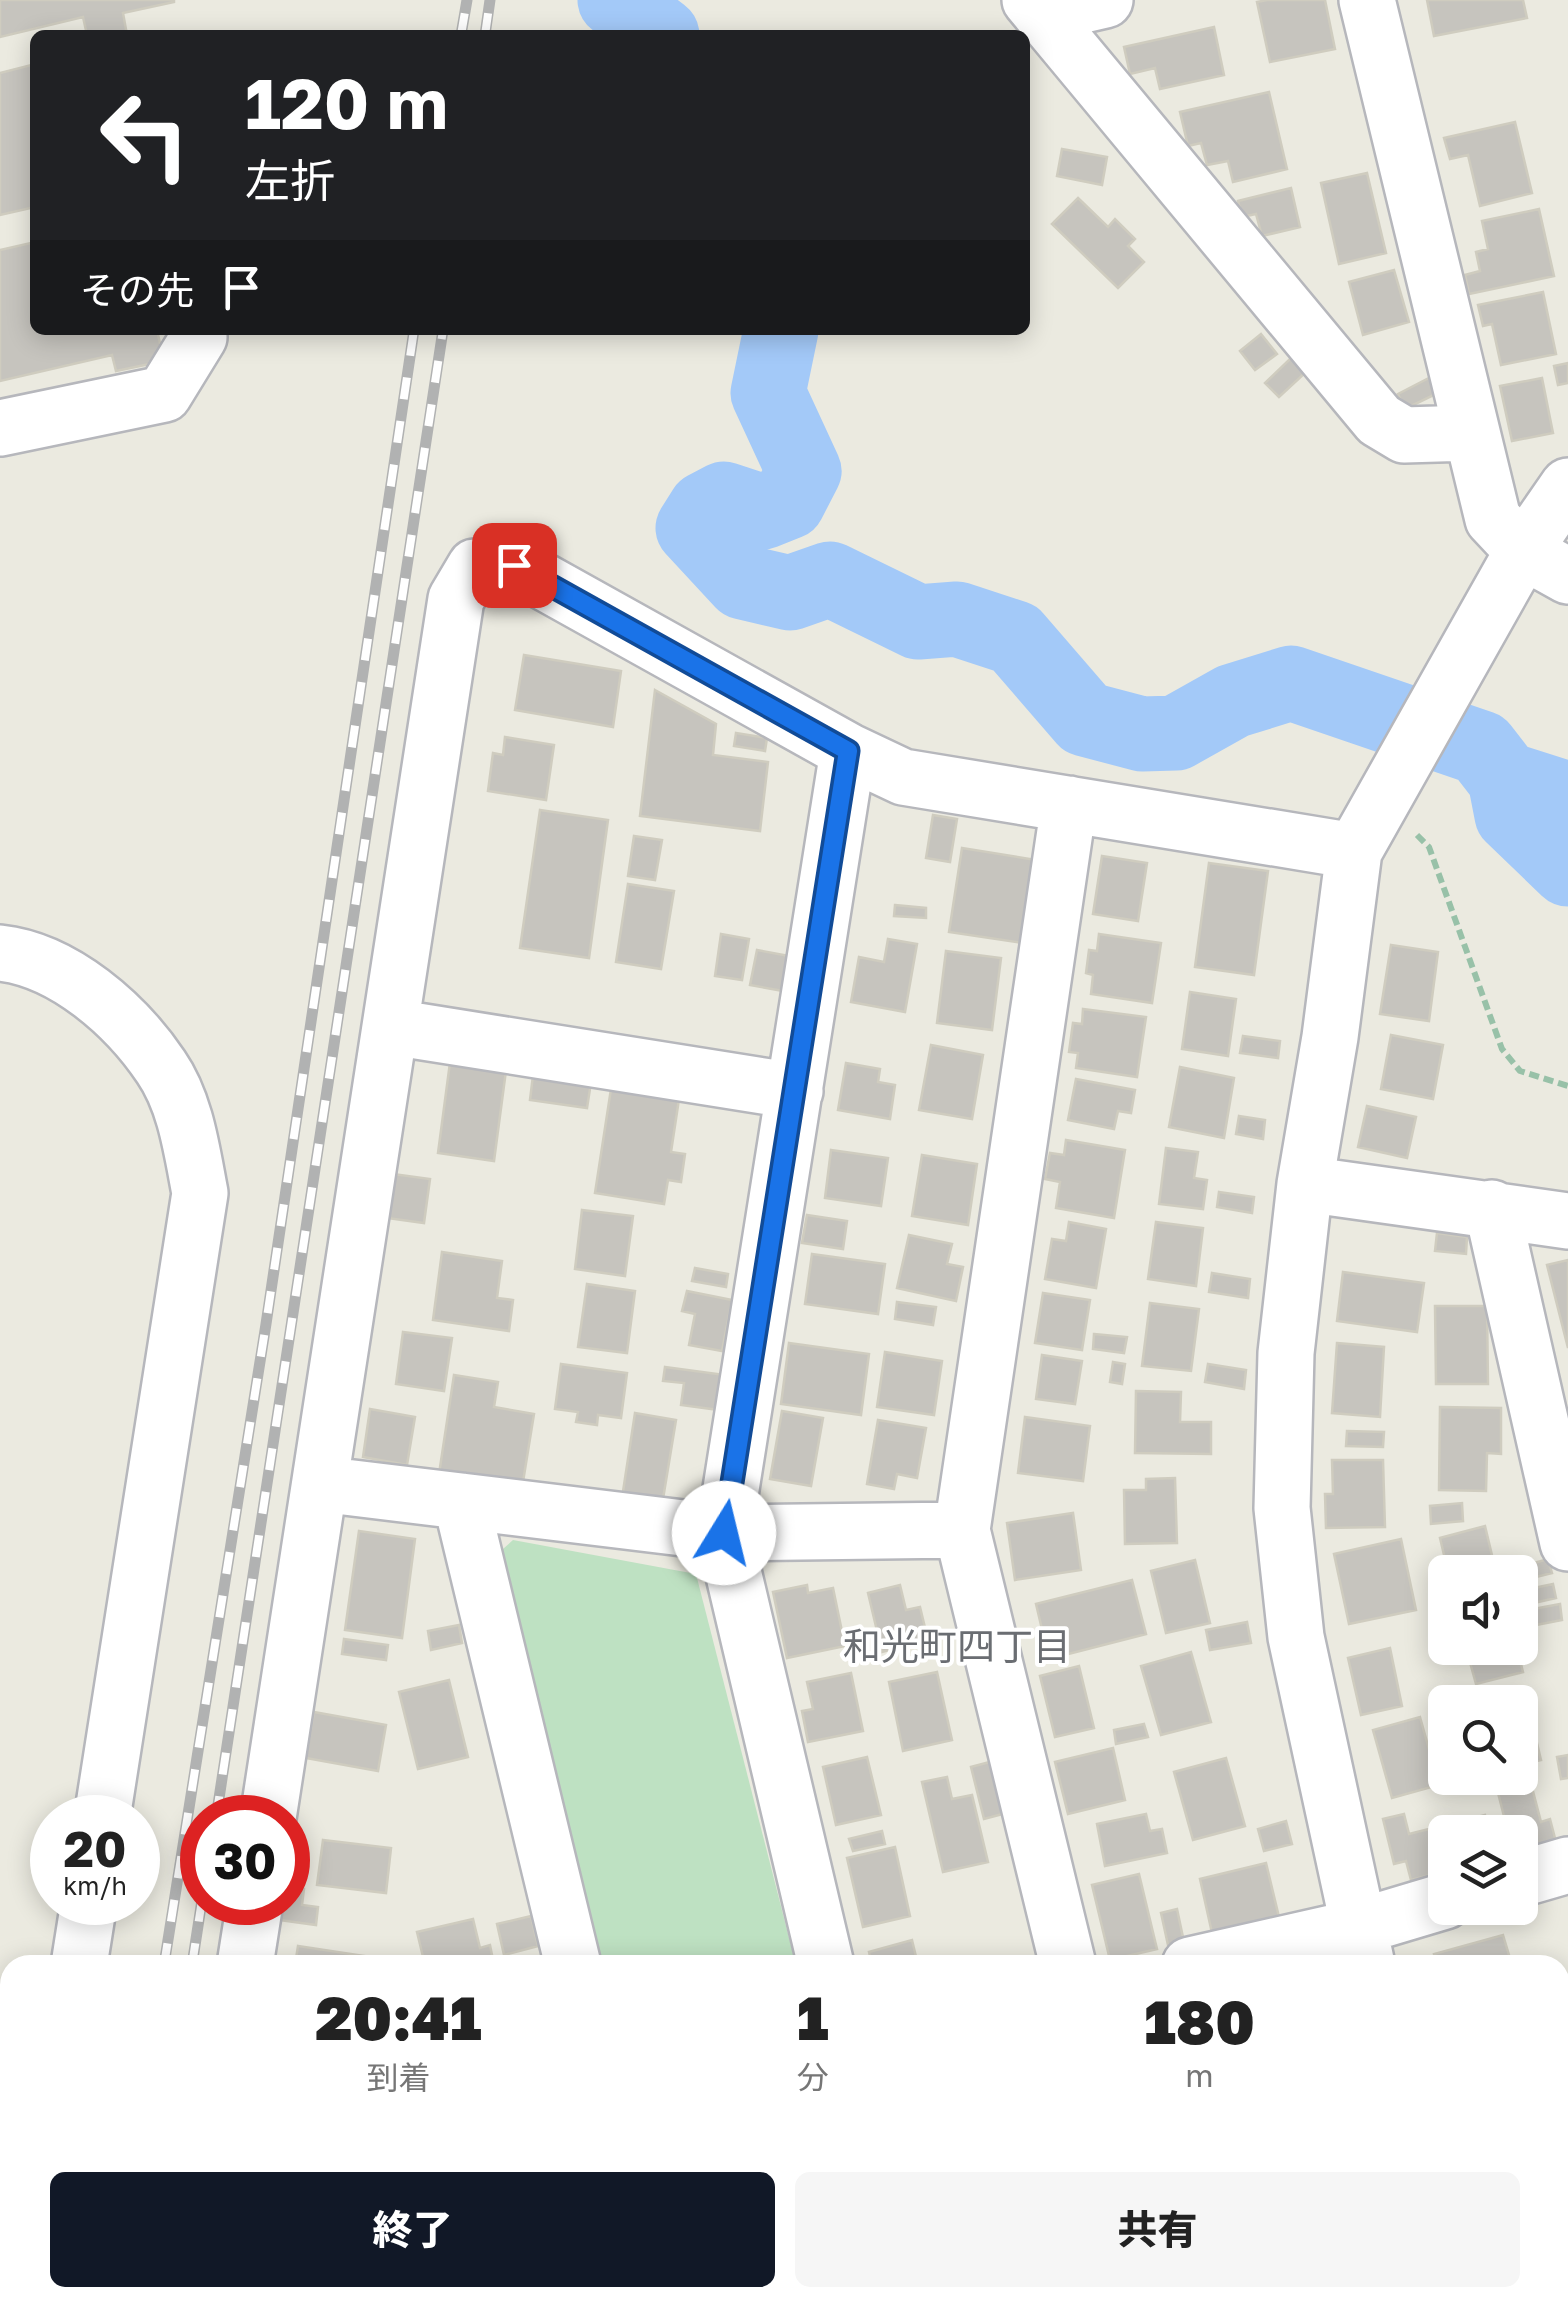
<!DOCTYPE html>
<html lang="ja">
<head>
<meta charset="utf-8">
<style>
	:root { --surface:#fff; --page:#f6f6f6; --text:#222; --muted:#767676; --accent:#111827 }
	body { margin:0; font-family:"Golos Text","Noto Sans JP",sans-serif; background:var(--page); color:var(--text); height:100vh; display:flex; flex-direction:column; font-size:38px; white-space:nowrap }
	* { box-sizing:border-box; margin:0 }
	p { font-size:32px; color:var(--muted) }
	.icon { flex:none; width:55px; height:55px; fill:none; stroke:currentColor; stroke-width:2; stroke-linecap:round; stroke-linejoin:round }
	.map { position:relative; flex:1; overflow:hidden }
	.drawer { position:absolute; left:0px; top:1955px; width:1570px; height:352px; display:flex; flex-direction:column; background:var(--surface); border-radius:30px 30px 0 0; box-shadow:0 5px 25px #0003 }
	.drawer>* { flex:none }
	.guide { position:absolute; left:30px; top:30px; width:1000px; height:305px; border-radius:15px; box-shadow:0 5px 25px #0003; background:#202124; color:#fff; overflow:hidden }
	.tools { position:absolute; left:1428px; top:1555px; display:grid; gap:20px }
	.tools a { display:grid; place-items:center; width:110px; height:110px; border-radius:15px; background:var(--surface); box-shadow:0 5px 25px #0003; font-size:50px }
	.speed { position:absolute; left:30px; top:1795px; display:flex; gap:20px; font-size:50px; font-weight:700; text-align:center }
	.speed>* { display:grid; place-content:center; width:130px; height:130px; border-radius:50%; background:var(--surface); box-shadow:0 5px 25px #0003; line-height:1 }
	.speed small { font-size:25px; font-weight:400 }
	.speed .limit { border:15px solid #d22; background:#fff; color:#111 }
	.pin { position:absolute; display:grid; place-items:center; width:85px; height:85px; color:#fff; margin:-42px; border-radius:20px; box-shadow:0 5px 15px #0006 }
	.me { position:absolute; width:110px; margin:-55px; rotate:9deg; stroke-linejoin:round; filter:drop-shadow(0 0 8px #0008) }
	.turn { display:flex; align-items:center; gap:35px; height:210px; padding:0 50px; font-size:45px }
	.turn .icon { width:130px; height:130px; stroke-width:2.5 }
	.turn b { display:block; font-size:70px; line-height:85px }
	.then { display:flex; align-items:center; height:95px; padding:0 50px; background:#0003; gap:20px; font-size:38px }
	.eta { display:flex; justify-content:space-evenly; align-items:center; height:170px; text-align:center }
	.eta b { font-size:60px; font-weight:800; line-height:70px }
	.primary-button { display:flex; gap:20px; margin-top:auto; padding:20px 50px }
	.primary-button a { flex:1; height:115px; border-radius:15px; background:var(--accent); color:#fff; font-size:40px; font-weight:800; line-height:115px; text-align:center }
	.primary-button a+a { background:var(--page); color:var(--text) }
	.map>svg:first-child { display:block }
	.green { fill:#bee1c2 }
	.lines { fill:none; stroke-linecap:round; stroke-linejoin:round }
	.river { stroke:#a3c9f8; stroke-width:75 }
	.building { fill:#c6c4be; stroke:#cfccbf; stroke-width:2.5 }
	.minor-casing { stroke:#b6b7bc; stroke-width:60 }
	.path { stroke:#98c1a8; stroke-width:6; stroke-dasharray:10 5; stroke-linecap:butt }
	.minor { stroke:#fff; stroke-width:55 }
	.rail-casing { stroke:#b1b2b2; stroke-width:11 }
	.rail { stroke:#fff; stroke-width:8; stroke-dasharray:22; stroke-linecap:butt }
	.route-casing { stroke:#114b97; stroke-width:25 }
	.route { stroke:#1a73e8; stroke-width:18 }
	.labels { text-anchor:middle; stroke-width:8; stroke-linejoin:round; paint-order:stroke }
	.neighbourhood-label { font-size:38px; fill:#6a6d72; stroke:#fff }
</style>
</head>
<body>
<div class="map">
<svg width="1568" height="2306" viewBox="0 0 1568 2306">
	<rect width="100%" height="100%" fill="#ebeae0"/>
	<!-- green -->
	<path class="green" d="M513 1540 696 1574 796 1965H602L494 1557Z"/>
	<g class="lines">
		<!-- river -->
		<path class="river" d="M615 0 662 35
			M781 330 768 393 804 471 788 502 763 512 724 499 705 509 693 528 743 582 790 593 830 579 918 622 957 619 1015 638 1085 719 1142 734 1176 733 1233 701 1291 683 1481 748 1505 779 1568 799
			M1505 779 1512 815 1568 869"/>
	</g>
	<!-- building -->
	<path class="building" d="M0 0H174V2L123 13 127 35H87L83 17 0 37Z
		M1267 0H1325L1335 49 1270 62 1257 2Z
		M1427 0H1523L1527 18 1434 36Z
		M1214 27 1224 75 1160 89 1155 68 1130 74 1124 47Z
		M35 64V207L0 215V73Z
		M1269 92 1287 169 1233 182 1228 161 1207 165 1201 143 1188 146 1180 112Z
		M1515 122 1532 193 1480 206 1468 155 1450 159 1444 138Z
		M1062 149 1107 157 1102 185 1057 176Z
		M1367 173 1386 253 1339 264 1321 183Z
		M1291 188 1300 227 1262 236 1256 214 1242 217 1238 201Z
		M1078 198 1108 227 1115 219 1135 239 1128 246 1144 262 1118 288 1052 224Z
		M1539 209 1554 276 1469 294 1465 275 1480 271 1476 252 1488 249 1482 221Z
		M35 242V330H157L164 361 116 371 112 355 0 381V250Z
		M1394 270 1409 322 1363 335 1349 282Z
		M1543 292 1556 354 1501 365 1492 324 1483 326 1478 305Z
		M1261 334 1277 354 1255 370 1240 351Z
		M1291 358 1305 373 1279 397 1265 383Z
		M1568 363V383L1558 385 1554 366Z
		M1429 378 1436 394 1405 409 1398 394Z
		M1542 378 1553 433 1512 441 1500 386Z
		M524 655 621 671 613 727 515 710Z
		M655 690 716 724 713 755 768 762 760 831 640 816Z
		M736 733 767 738 765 751 734 746Z
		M505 737 554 745 546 800 488 791 493 753 503 755Z
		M540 810 608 820 589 958 520 948Z
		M933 815 957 819 950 862 926 858Z
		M634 836 662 840 655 880 628 876Z
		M962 848 1042 861 1030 944 949 932Z
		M1102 856 1147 863 1138 921 1093 914Z
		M1209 863 1268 871 1254 975 1195 967Z
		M628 884 674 891 661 969 616 962Z
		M895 905 926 908V918L894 916Z
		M721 934 749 939 742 980 715 976Z
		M1099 934 1161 943 1152 1003 1091 994 1093 975 1086 973 1089 950 1097 951Z
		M888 939 917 944 905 1012 851 1002 859 957 884 962Z
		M1391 945 1438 952 1429 1021 1380 1014Z
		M757 950 789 956 783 991 750 985Z
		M946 951 1001 958 992 1030 937 1023Z
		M1190 992 1236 999 1228 1056 1182 1049Z
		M1083 1009 1146 1017 1137 1077 1076 1068 1078 1053 1069 1052 1073 1023 1082 1024Z
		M1391 1035 1443 1045 1433 1099 1381 1089Z
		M1243 1036 1280 1041 1278 1058 1240 1053Z
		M931 1045 983 1055 972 1119 919 1110Z
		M451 1055 507 1063 494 1161 438 1153Z
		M846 1063 880 1069 878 1082 895 1085 890 1119 838 1110Z
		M534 1067 592 1076 587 1108 530 1100Z
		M1180 1067 1234 1078 1224 1138 1169 1127Z
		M1076 1079 1135 1090 1131 1113 1118 1111 1114 1129 1068 1120Z
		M611 1089 679 1099 671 1152 685 1154 681 1182 668 1180 664 1204 595 1193Z
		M1367 1106 1416 1117 1407 1158 1358 1147Z
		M1239 1116 1265 1120 1263 1139 1236 1134Z
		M1066 1140 1125 1150 1114 1218 1056 1208 1060 1182 1045 1179 1050 1153 1064 1155Z
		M1166 1148 1198 1152 1194 1178 1207 1180 1203 1209 1159 1204Z
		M831 1150 888 1158 881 1206 825 1198Z
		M922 1155 977 1164 968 1225 912 1216Z
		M393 1174 430 1179 424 1223 387 1218Z
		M1219 1192 1254 1197 1252 1213 1217 1207Z
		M582 1210 633 1216 625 1276 575 1269Z
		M807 1215 847 1221 843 1249 802 1243Z
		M1069 1222 1106 1229 1096 1288 1045 1279 1052 1239 1066 1241Z
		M1156 1222 1203 1228 1196 1286 1148 1279Z
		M1437 1233 1467 1237 1466 1254 1435 1251Z
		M909 1235 952 1244 947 1264 963 1267 956 1301 897 1288Z
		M442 1252 502 1261 497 1298 513 1300 509 1331 433 1320Z
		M812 1254 885 1264 878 1314 805 1304Z
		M1568 1260V1348L1547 1265Z
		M695 1268 728 1274 726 1287 692 1281Z
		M1343 1272 1424 1283 1417 1332 1337 1321Z
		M1212 1273 1250 1279 1248 1298 1209 1292Z
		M587 1284 635 1291 627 1353 578 1347Z
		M687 1291 732 1300 722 1351 689 1345 695 1314 682 1311Z
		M1043 1293 1090 1300 1082 1350 1035 1343Z
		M897 1302 936 1307 933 1325 895 1319Z
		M1150 1303 1199 1309 1191 1371 1142 1366Z
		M1435 1306H1487L1488 1384H1436Z
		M403 1332 452 1338 444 1391 396 1384Z
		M1094 1334 1127 1337 1124 1353 1093 1349Z
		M789 1343 869 1354 861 1415 781 1404Z
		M1337 1343 1384 1347 1380 1417 1332 1413Z
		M885 1352 942 1361 934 1415 877 1407Z
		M1042 1355 1082 1361 1075 1404 1036 1399Z
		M1113 1362 1125 1364 1122 1384 1110 1382Z
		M561 1364 627 1373 621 1418 598 1415 597 1425 576 1422 578 1412 555 1409Z
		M1208 1364 1246 1370 1244 1389 1205 1382Z
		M665 1367 725 1375 719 1410 681 1405 684 1383 663 1381Z
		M454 1375 498 1382 494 1407 534 1414 522 1488 439 1474Z
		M1136 1391 1181 1392 1180 1422H1211V1454L1135 1453Z
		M1440 1407 1501 1408V1454L1487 1453 1486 1491 1439 1490Z
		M370 1409 415 1417 407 1465 363 1457Z
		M782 1411 823 1418 811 1486 770 1479Z
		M635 1413 676 1420 662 1505 622 1498Z
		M1025 1417 1090 1426 1083 1481 1018 1473Z
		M878 1420 926 1428 917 1478 897 1474 894 1489 867 1484Z
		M1347 1431 1384 1432 1383 1447 1346 1446Z
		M1332 1460H1383L1385 1527 1326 1528 1325 1494H1333Z
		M1175 1478 1177 1543 1125 1544 1124 1490H1146V1479Z
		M1462 1503 1463 1521 1431 1524 1430 1506Z
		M1073 1513 1081 1570 1015 1580 1007 1523Z
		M1485 1526 1496 1572H1448L1440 1538Z
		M359 1531 415 1539 402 1638 345 1630Z
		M1401 1539 1416 1610 1349 1624 1334 1554Z
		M1548 1559 1552 1573 1520 1581V1572H1513V1569Z
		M1195 1560 1210 1623 1166 1633 1151 1571Z
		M1132 1580 1146 1634 1049 1659 1036 1604Z
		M1553 1584 1556 1598 1520 1606V1591Z
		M807 1585 808 1593 833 1588 845 1646 787 1658 773 1592Z
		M900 1585 906 1610 920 1607 928 1640 882 1652 868 1593Z
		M1560 1604 1562 1620 1531 1626 1528 1610Z
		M1247 1622 1251 1643 1210 1650 1206 1630Z
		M459 1625 462 1643 431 1650 428 1631Z
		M344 1639 388 1645 386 1660 342 1654Z
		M1390 1648 1402 1706 1361 1715 1348 1658Z
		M1466 1648H1517L1523 1672 1476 1684Z
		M1191 1652 1211 1722 1161 1735 1141 1666Z
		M1079 1666 1094 1728 1055 1737 1040 1676Z
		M937 1672 952 1740 903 1751 889 1682Z
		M851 1673 863 1731 808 1742 802 1711 813 1709 807 1682Z
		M449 1680 468 1757 418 1769 399 1692Z
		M1525 1692 1541 1760 1520 1765V1702H1481Z
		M314 1712 386 1725 378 1771 306 1758Z
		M1420 1717 1439 1785 1392 1798 1373 1730Z
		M1144 1724 1148 1737 1116 1744 1114 1730Z
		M1113 1748 1125 1800 1068 1814 1055 1762Z
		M1568 1755V1778L1561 1779 1557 1757Z
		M867 1757 881 1815 836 1825 823 1767Z
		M1226 1758 1245 1826 1193 1840 1174 1772Z
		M997 1760 1010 1812 984 1819 971 1767Z
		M1529 1776 1541 1822 1550 1819 1556 1842 1520 1851V1832H1508L1496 1785Z
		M947 1777 952 1799 972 1795 988 1862 943 1872 922 1782Z
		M1146 1814 1150 1831 1162 1829 1167 1853 1105 1866 1097 1824Z
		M1404 1814 1409 1834 1485 1815 1490 1832H1445V1871L1411 1880 1406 1861 1394 1864 1383 1819Z
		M1286 1821 1292 1844 1264 1851 1258 1829Z
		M882 1831 885 1844 853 1851 849 1839Z
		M323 1840 391 1848 386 1893 317 1885Z
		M895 1847 910 1916 863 1927 847 1858Z
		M1266 1863 1279 1917 1212 1933 1200 1879Z
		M1139 1874 1157 1949 1110 1960 1092 1885Z
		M288 1888 304 1889 302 1905 318 1907 316 1925 279 1920 281 1902H288Z
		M1177 1909 1184 1942 1168 1945 1161 1913Z
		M531 1916 538 1946 504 1955 497 1924Z
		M473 1919 480 1948 490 1945 494 1965H425L417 1932Z
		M1503 1935 1512 1965H1437L1434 1954Z
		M912 1940 918 1965H872L869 1952Z
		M298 1946 371 1957 370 1965H295Z
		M1568 2012V2086H1564L1560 2014Z
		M250 2298H297V2299L253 2306Z
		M364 2298H455L457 2306H350L349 2301Z
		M615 2298 616 2306 571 2304 606 2298Z
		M944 2298H986L946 2306Z
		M1140 2298H1367L1369 2303 1120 2306 1119 2302Z"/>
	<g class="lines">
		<defs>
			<path id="minor" d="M1030 0 1379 420 1404 435 1471 433
				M1367 0 1493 519 1523 551 1568 576
				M1079 6 1105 0
				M0 428 164 394 199 337 198 330
				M0 953C64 960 126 1015 161 1067 186 1103 192 1152 200 1193L102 1818
				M392 1027 795 1091
				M1305 1184 1568 1221
				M1492 1208 1568 1543
				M320 1484 724 1533 962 1530
				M461 1501 573 1965
				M268 1818 456 599 475 567 514 565 848 751 903 777 1354 851
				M1520 1879 1568 1865
				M79 1965 89 1902
				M245 1965 255 1902
				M826 1965 724 1533 848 751
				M1068 1965 962 1530 1069 804
				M1190 1965 1358 1927 1445 1901
				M1367 1965 1296 1637 1282 1508 1286 1353 1305 1184 1330 1037 1354 851 1523 551 1568 486
				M902 2298 904 2306
				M1445 2298 1447 2306
				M26 2306 27 2298
				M194 2306 195 2298"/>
		</defs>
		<!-- minor casing -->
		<use href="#minor" class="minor-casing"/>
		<!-- path -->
		<path class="path" d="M1417 835 1429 847 1502 1049 1520 1071 1568 1086
			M1560 2278 1568 2277
			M1516 2298 1518 2306"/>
		<!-- minor -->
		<use href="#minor" class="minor"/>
		<defs>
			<path id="rail" d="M461 35 467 0
				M485 35 490 0
				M216 1818 443 330
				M164 1965 266 1324 414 330
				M192 1965 202 1900
				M110 2306 111 2298
				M138 2306 139 2298"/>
		</defs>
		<!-- rail casing -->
		<use href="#rail" class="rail-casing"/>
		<!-- rail -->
		<use href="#rail" class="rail"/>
	</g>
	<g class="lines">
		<defs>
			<path id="route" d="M514 565 848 751 724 1533"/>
		</defs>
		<!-- route casing -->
		<use href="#route" class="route-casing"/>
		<!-- route -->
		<use href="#route" class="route"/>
	</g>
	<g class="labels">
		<!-- neighbourhood labels -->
		<g class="neighbourhood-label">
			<text x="957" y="1660">和光町四丁目</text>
		</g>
	</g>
</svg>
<div class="tools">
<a><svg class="icon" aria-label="sound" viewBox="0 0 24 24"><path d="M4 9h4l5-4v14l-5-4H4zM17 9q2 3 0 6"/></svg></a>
<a><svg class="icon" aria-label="search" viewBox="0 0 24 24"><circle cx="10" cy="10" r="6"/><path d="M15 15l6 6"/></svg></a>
<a><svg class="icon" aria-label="layers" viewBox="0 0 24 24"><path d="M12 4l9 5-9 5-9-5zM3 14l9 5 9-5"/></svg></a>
</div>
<div class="speed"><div>20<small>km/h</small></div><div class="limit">30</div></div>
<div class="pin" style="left:514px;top:565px;background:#d93025"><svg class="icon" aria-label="arrive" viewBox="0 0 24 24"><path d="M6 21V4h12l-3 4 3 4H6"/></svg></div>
<svg class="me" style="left:724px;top:1533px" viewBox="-20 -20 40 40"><circle r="19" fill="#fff"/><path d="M0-13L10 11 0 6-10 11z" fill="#1a73e8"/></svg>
<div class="guide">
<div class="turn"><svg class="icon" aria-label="left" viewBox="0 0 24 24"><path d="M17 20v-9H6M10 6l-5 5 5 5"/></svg><div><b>120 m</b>左折</div></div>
<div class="then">その先<svg class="icon" aria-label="arrive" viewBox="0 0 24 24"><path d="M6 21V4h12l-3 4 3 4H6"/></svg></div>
</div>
<section class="drawer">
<div class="eta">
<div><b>20:41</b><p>到着</p></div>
<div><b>1</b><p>分</p></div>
<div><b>180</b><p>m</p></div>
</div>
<div class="primary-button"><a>終了</a><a>共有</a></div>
</section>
</div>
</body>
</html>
